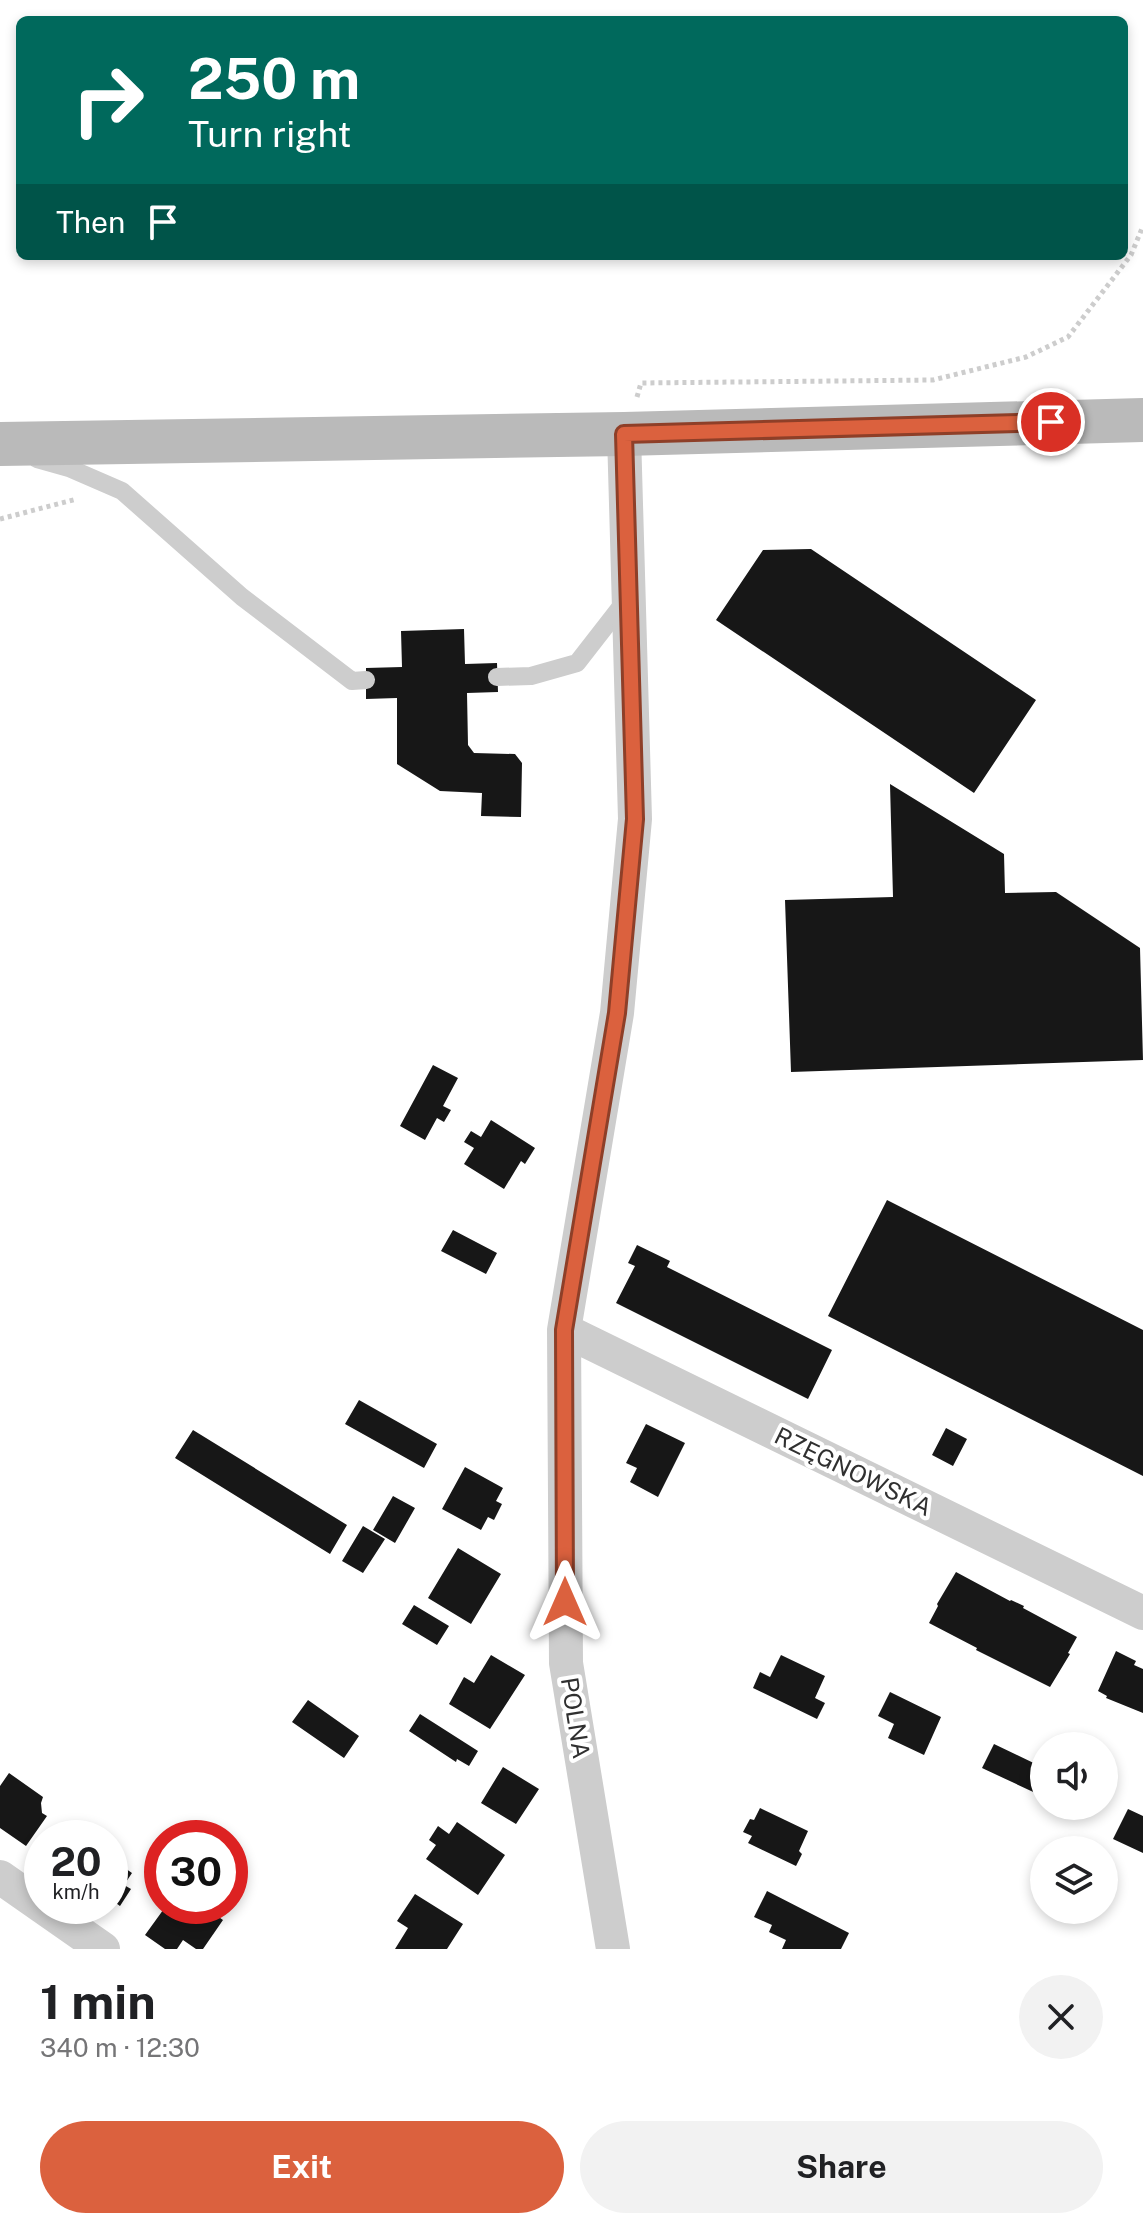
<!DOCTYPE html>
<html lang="en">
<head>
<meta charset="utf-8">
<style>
	:root { --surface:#fff; --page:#f2f2f2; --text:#202124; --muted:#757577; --accent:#db613e }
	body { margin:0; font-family:"Public Sans",sans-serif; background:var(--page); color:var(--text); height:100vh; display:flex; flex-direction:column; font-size:30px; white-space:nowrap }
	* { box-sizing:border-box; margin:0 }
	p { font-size:26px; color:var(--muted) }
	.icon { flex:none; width:44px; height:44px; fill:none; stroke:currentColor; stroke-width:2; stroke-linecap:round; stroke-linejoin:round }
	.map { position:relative; height:1949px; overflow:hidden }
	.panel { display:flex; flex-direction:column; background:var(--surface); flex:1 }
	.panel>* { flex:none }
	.top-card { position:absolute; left:16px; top:16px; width:1112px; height:244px; border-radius:12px; box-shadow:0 4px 12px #0003; background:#00695c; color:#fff; overflow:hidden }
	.fabs { position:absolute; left:1030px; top:1732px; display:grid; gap:16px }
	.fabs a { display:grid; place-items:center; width:88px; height:88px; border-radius:50%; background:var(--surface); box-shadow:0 4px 12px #0003; font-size:40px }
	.speed { position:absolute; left:24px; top:1820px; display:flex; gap:16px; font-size:40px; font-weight:700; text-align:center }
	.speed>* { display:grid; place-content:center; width:104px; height:104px; border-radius:50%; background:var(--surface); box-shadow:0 4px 12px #0003; line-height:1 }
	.speed small { font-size:20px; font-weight:400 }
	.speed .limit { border:12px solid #d22; background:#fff; color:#111 }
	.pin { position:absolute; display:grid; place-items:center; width:68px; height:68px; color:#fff; margin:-34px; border:4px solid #fff; border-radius:50%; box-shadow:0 2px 8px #0007 }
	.me { position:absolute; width:88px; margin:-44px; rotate:0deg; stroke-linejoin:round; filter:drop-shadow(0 0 6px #0008) }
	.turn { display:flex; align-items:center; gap:28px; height:168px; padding:0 40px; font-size:36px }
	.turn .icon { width:104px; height:104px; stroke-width:2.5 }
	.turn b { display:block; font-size:56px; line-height:68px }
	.then { display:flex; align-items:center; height:76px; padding:0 40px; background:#0003; gap:16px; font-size:30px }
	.round { display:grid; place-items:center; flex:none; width:84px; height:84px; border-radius:42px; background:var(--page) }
	.summary { display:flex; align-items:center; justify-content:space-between; height:136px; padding:0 40px }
	h1 { font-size:48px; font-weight:700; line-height:60px }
	.primary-button { display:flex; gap:16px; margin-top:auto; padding:16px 40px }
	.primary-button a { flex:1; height:92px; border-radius:48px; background:var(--accent); color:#fff; font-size:32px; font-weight:700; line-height:92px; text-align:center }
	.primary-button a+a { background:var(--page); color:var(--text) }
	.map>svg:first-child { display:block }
	.building { fill:#171717 }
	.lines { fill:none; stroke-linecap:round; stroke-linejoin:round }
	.path { stroke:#cdcdcd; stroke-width:5; stroke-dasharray:4 4; stroke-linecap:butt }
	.lane { stroke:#cdcdcd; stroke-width:18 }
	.street { stroke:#cdcdcd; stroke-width:34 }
	.secondary { stroke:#bababa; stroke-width:44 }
	.route-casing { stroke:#8e3f28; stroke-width:20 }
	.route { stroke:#db613e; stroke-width:14 }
	.labels { text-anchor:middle; stroke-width:8; stroke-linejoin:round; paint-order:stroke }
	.street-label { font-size:24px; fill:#303030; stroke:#fff }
</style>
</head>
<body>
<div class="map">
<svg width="1143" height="1949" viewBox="0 0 1143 1949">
	<rect width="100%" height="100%" fill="#fff"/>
	<!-- building -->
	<path class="building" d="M811 549 1036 700 974 793 716 620 763 550Z
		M464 629 465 664 497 663 498 692 467 693 468 745 474 753 515 754 522 763 521 817 481 816 482 793 440 791 397 764V698L366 699V668L402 667 401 631Z
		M890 784 1004 854 1005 893 1056 892 1140 948 1143 1060 791 1072 785 900 893 897Z
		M433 1065 458 1078 443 1106 451 1110 444 1122 437 1118 425 1140 400 1126Z
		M491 1120 535 1148 525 1164 521 1161 504 1189 464 1164 474 1148 464 1142 471 1131 481 1137Z
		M887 1200 1143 1330V1476L828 1316Z
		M453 1230 497 1253 486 1274 441 1251Z
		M637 1245 670 1261 667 1267 832 1350 808 1399 616 1303 635 1266 628 1263Z
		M359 1400 437 1444 424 1468 345 1424Z
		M646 1424 685 1443 658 1497 630 1482 637 1468 626 1463Z
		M946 1428 967 1439 953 1466 932 1455Z
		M193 1430 347 1525 330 1554 175 1458Z
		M465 1467 503 1488 496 1501 502 1504 494 1520 488 1517 481 1530 442 1509Z
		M393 1496 415 1508 395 1543 373 1530Z
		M363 1526 385 1539 363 1573 342 1561Z
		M458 1548 501 1574 471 1624 428 1598Z
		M956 1572 1010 1601 1011 1600 1024 1606 1023 1608 1077 1637 1068 1653 1070 1654 1050 1687 976 1650 977 1648 929 1623 938 1606 937 1604Z
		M414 1605 449 1626 437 1645 402 1624Z
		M1116 1651 1136 1661 1134 1665 1143 1669V1713L1106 1698 1107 1696 1098 1691Z
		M491 1655 525 1675 490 1729 449 1704 464 1677 474 1683Z
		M781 1655 825 1676 815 1698 825 1703 817 1719 753 1688 760 1672 770 1677Z
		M890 1692 941 1717 924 1755 888 1738 894 1724 878 1716Z
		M308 1700 359 1736 344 1758 292 1722Z
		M420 1714 478 1751 469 1766 457 1759 456 1762 409 1731Z
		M994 1744 1044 1768V1797L982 1768Z
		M503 1767 539 1789 516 1824 481 1803Z
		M9 1773 43 1797 41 1803 42 1813 47 1816 26 1846 0 1828V1786Z
		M760 1808 808 1831 799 1851 802 1854 796 1866 748 1843 752 1836 743 1832 750 1819 754 1820Z
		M1128 1809 1143 1816V1853L1113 1839Z
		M457 1822 505 1855 478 1895 426 1859 436 1845 429 1840 438 1826 449 1834Z
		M110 1858 132 1873 124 1885 131 1889 120 1906 113 1901 110 1905Z
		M767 1891 849 1933 841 1949H782L786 1940 769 1932 772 1925 754 1917Z
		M415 1894 463 1924 447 1949H395L408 1928 397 1921Z
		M166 1906H203L223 1920 203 1949H196L183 1940 177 1949H165L145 1935Z"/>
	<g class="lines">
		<!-- path -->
		<path class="path" d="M637 397 641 383 933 380 1026 357 1068 337 1131 255 1143 226
			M0 519 77 499"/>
		<!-- lane -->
		<path class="lane" d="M37 459 69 468 122 491 242 597 352 681 366 680
			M497 677 531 676 577 663 626 600"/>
		<!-- street -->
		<path class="street" d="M564 1330 1143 1613
			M0 1877 103 1949
			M613 1949 566 1663 564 1330 617 1013 635 819 624 434"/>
		<!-- secondary -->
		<path class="secondary" d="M0 444 624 434 1143 420"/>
	</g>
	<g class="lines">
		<defs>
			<path id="route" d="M565 1602 564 1330 617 1013 635 819 624 434 1051 422"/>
		</defs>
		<!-- route casing -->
		<use href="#route" class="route-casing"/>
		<!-- route -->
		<use href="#route" class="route"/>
	</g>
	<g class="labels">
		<!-- street labels -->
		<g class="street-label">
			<text transform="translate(853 1472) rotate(26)" y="8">RZĘGNOWSKA</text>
			<text transform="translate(575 1718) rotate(81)" y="8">POLNA</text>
		</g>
	</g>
</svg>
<div class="fabs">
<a><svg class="icon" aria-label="sound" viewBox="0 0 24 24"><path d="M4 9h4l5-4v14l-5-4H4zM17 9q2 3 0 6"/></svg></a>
<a><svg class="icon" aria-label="layers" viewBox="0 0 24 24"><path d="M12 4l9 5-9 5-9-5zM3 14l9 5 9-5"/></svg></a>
</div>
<div class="speed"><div>20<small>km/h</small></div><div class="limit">30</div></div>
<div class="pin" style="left:1051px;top:422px;background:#d93025"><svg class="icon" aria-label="arrive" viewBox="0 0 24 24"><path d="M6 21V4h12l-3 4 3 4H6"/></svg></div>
<svg class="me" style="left:565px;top:1602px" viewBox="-20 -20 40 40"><path d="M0-17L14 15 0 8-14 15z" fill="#db613e" stroke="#fff" stroke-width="4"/></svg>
<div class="top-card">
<div class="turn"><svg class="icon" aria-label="right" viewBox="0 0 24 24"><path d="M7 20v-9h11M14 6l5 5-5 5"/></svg><div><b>250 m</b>Turn right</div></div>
<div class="then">Then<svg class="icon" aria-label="arrive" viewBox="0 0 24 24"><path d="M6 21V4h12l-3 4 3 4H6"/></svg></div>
</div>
</div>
<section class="panel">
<div class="summary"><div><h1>1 min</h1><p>340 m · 12:30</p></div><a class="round"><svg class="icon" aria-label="close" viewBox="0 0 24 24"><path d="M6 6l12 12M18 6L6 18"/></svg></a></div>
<div class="primary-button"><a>Exit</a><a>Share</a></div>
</section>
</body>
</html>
